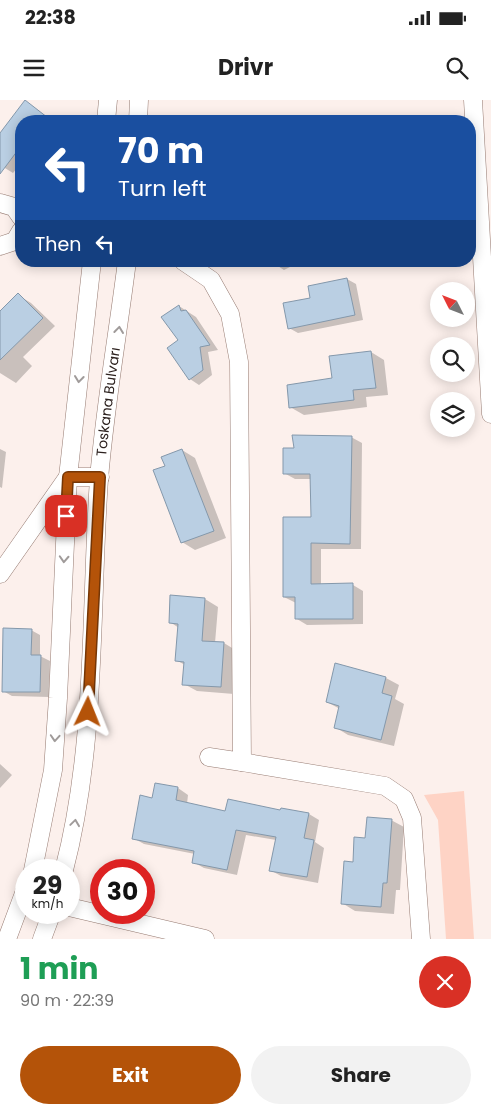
<!DOCTYPE html>
<html lang="en">
<head>
<meta charset="utf-8">
<style>
	:root { --surface:#fff; --page:#f2f2f2; --text:#222; --muted:#767676; --accent:#b45309 }
	body { margin:0; font-family:Poppins,sans-serif; background:var(--page); color:var(--text); height:100vh; display:flex; flex-direction:column; font-size:19px; white-space:nowrap }
	* { box-sizing:border-box; margin:0 }
	p { font-size:16px; color:var(--muted) }
	.icon { flex:none; width:28px; height:28px; fill:none; stroke:currentColor; stroke-width:2; stroke-linecap:round; stroke-linejoin:round }
	.map { position:relative; height:839px; overflow:hidden }
	.panel { display:flex; flex-direction:column; background:var(--surface); flex:1 }
	.panel>* { flex:none }
	.guide { position:absolute; left:15px; top:15px; width:461px; height:152px; border-radius:20px; box-shadow:0 2px 12px #0003; background:#1a4fa0; color:#fff; overflow:hidden }
	.needle { width:32px; rotate:312deg }
	.fabs { position:absolute; left:430px; top:182px; display:grid; gap:10px }
	.fabs a { display:grid; place-items:center; width:45px; height:45px; border-radius:50%; background:var(--surface); box-shadow:0 2px 12px #0003; font-size:25px }
	.speed { position:absolute; left:15px; top:759px; display:flex; gap:10px; font-size:25px; font-weight:700; text-align:center }
	.speed>* { display:grid; place-content:center; width:65px; height:65px; border-radius:50%; background:var(--surface); box-shadow:0 2px 12px #0003; line-height:1 }
	.speed small { font-size:12px; font-weight:400 }
	.speed .limit { border:8px solid #d22; background:#fff; color:#111 }
	.pin { position:absolute; display:grid; place-items:center; width:42px; height:42px; color:#fff; margin:-21px; border-radius:10px; box-shadow:0 2px 8px #0006 }
	.me { position:absolute; width:55px; margin:-28px; rotate:2deg; stroke-linejoin:round; filter:drop-shadow(0 0 4px #0008) }
	.turn { display:flex; align-items:center; gap:18px; height:105px; padding:0 20px; font-size:22px }
	.turn .icon { width:65px; height:65px; stroke-width:2.5 }
	.turn b { display:block; font-size:35px; line-height:42px }
	.then { display:flex; align-items:center; height:48px; padding:0 20px; background:#0003; gap:10px; font-size:19px }
	.round { display:grid; place-items:center; flex:none; width:52px; height:52px; border-radius:26px; background:var(--page) }
	.headline { display:flex; align-items:center; justify-content:space-between; height:85px; padding:0 20px }
	h1 { font-size:30px; font-weight:700; line-height:38px; color:#1e9e55 }
	.cta { display:flex; gap:10px; margin-top:auto; padding:10px 20px }
	.cta a { flex:1; height:58px; border-radius:30px; background:var(--accent); color:#fff; font-size:20px; font-weight:700; line-height:58px; text-align:center }
	.cta a+a { background:var(--page); color:var(--text) }
	.status { display:flex; justify-content:space-between; align-items:center; height:35px; padding:0 25px; background:var(--surface); direction:ltr }
	.status svg { height:14px; fill:currentColor }
	header { display:flex; justify-content:space-between; align-items:center; height:65px; padding:0 20px; background:var(--surface); font-size:22px; font-weight:700 }
	.map>svg:first-child { display:block }
	.green { fill:#fed3c5 }
	.shadow { fill:#0003 }
	.building { fill:#bacfe3; stroke:#8498ab }
	.lines { fill:none; stroke-linecap:round; stroke-linejoin:round }
	.minor-casing { stroke:#967b72; stroke-width:19 }
	.minor { stroke:#fff; stroke-width:18 }
	.oneway { stroke:#a09b9a }
	.route-casing { stroke:#753606; stroke-width:12 }
	.route { stroke:#b45309; stroke-width:9 }
	.labels { text-anchor:middle; stroke-width:4; stroke-linejoin:round; paint-order:stroke }
	.street-label { font-size:14px; fill:#2c211e; stroke:#fcf0ec }
</style>
</head>
<body>
<div class="status"><b>22:38</b><svg viewBox="0 0 49 12"><path d="M0 12V9h3v3zM5 12V6h3v6zM10 12V3h3v9zM15 12V0h3v12zM26 1h20v11H26zM47 4h2v5h-2z"/></svg></div>
<header><svg class="icon" aria-label="menu" viewBox="0 0 24 24"><path d="M4 6h16M4 12h16M4 18h16"/></svg>Drivr<svg class="icon" aria-label="search" viewBox="0 0 24 24"><circle cx="10" cy="10" r="6"/><path d="M15 15l6 6"/></svg></header>
<div class="map">
<svg width="491" height="839" viewBox="0 0 491 839">
	<rect width="100%" height="100%" fill="#fcf0ec"/>
	<!-- green -->
	<path class="green" d="M464 691 474 839H446L438 720 424 695Z"/>
	<!-- shadow -->
	<path class="shadow" d="M26 2 53 21H21V63L13 73 0 65V35Z
		M270 161H302L284 170Z
		M347 179 356 184 363 220 298 233 289 228 312 199Z
		M18 195 31 203 55 226 23 257 32 266 16 283 0 273V213Z
		M179 206 196 217 218 250 208 252 212 275 199 285 190 279 179 241Z
		M371 252 384 260 388 295 366 297 367 307 304 315 290 307Z
		M351 337 362 343 361 449H321V485H353L363 491V524L307 525 297 519 296 503 284 497 312 418 311 379H295L284 373 295 349Z
		M0 349 6 352 2 388 0 387Z
		M182 350 195 358 226 438 195 450 182 442 167 367Z
		M205 499 218 507 215 543H224L237 551 234 594 197 591 184 584 185 565 176 560 179 528 170 522Z
		M31 530 40 535V556L50 561 49 597 12 596 3 591Z
		M386 578 399 585 395 599 404 604 394 646 348 635 335 627 340 609 327 602Z
		M0 664 12 675 0 688Z
		M178 688 188 695 187 704 226 713 281 712 282 710 309 714 319 720 315 742 324 748 318 783 281 776 270 770 276 740 246 735 237 775 204 768 193 762 195 754 144 744 133 738 153 699Z
		M391 720 404 727 400 790H396L394 814 355 811 342 803 354 763 367 740Z"/>
	<!-- building -->
	<path class="building" d="M25 0 52 21H21V46L0 74V33Z
		M347 178 355 215 288 229 283 203 310 198 308 186Z
		M18 193 43 218 0 260V211Z
		M179 205 181 211 186 210 210 245 200 247 203 270 189 280 167 248 178 240 161 217Z
		M371 251 376 288 353 290 354 300 289 308 287 285 332 278 329 256Z
		M292 335 352 336 350 444 311 443V484L353 483V519H295V497H283V417H311L310 374H283V348H294Z
		M182 349 214 431 181 443 153 370 165 366 161 357Z
		M170 495 205 498 202 541 224 542 221 587 182 585 184 562 175 561 178 524 169 523Z
		M3 528 32 529 31 555H41L40 592H2Z
		M335 563 386 577 382 593 392 596 381 640 334 628 339 606 326 602Z
		M155 683 178 687 176 700 225 711 228 699 280 710 281 708 309 713 304 738 314 740 307 777 269 771 276 737 236 730 227 770 192 763 194 751 132 739 140 695 152 698Z
		M367 717 392 719 387 783H383L381 807 341 804 344 761 353 762 354 737 365 738Z"/>
	<g class="lines">
		<defs>
			<g id="minor">
				<path d="M473 0 491 314"/>
				<path d="M106 21 108 0"/>
				<path d="M138 21 139 0"/>
				<path d="M0 103 14 107 21 117"/>
				<path d="M0 146 15 141 21 131"/>
				<path d="M183 161 211 180 230 214 239 262 242 662 209 657"/>
				<path d="M0 474 68 377H100"/>
				<path d="M242 662 385 686 404 699 412 718 421 839"/>
				<path d="M33 770 53 670 58 598 68 377 92 161"/>
				<path id="s1" d="M64 770C97 644 90 508 99 379 105 306 118 233 127 161"/>
				<path d="M69 807 205 839"/>
				<path d="M7 839 26 788"/>
				<path d="M42 839 52 812"/>
			</g>
		</defs>
		<!-- minor casing -->
		<use href="#minor" class="minor-casing"/>
		<!-- minor -->
		<use href="#minor" class="minor"/>
	</g>
	<!-- one-way arrows -->
	<defs><path id="oneway-chevron" d="M-2-3.5L2.5 0L-2 3.5" fill="none" stroke-width="1.6" stroke-linecap="round" stroke-linejoin="round" transform="scale(1.25)"/></defs>
	<g class="oneway">
		<use href="#oneway-chevron" transform="translate(119 230) rotate(-83)"/>
		<use href="#oneway-chevron" transform="translate(79 279) rotate(97)"/>
		<use href="#oneway-chevron" transform="translate(64 459) rotate(93)"/>
		<use href="#oneway-chevron" transform="translate(55 638) rotate(94)"/>
		<use href="#oneway-chevron" transform="translate(75 723) rotate(-82)"/>
	</g>
	<g class="lines">
		<defs>
			<path id="route" d="M66 416 68 377H100L88 612"/>
		</defs>
		<!-- route casing -->
		<use href="#route" class="route-casing"/>
		<!-- route -->
		<use href="#route" class="route"/>
	</g>
	<g class="labels">
		<!-- street labels -->
		<g class="street-label">
			<text dy="5" stroke="none"><textPath href="#s1" startOffset="471">Toskana Bulvarı</textPath></text>
		</g>
	</g>
</svg>
<div class="fabs">
<a><svg class="needle" viewBox="-14 -14 28 28"><path d="M0-13l5 13h-10z" fill="#e53935"/><path d="M0 13l5-13h-10z" fill="#767676"/></svg></a>
<a><svg class="icon" aria-label="search" viewBox="0 0 24 24"><circle cx="10" cy="10" r="6"/><path d="M15 15l6 6"/></svg></a>
<a><svg class="icon" aria-label="layers" viewBox="0 0 24 24"><path d="M12 4l9 5-9 5-9-5zM3 14l9 5 9-5"/></svg></a>
</div>
<div class="speed"><div>29<small>km/h</small></div><div class="limit">30</div></div>
<div class="pin" style="left:66px;top:416px;background:#d93025"><svg class="icon" aria-label="arrive" viewBox="0 0 24 24"><path d="M6 21V4h12l-3 4 3 4H6"/></svg></div>
<svg class="me" style="left:88px;top:612px" viewBox="-20 -20 40 40"><path d="M0-17L14 15 0 8-14 15z" fill="#b45309" stroke="#fff" stroke-width="4"/></svg>
<div class="guide">
<div class="turn"><svg class="icon" aria-label="left" viewBox="0 0 24 24"><path d="M17 20v-9H6M10 6l-5 5 5 5"/></svg><div><b>70 m</b>Turn left</div></div>
<div class="then">Then<svg class="icon" aria-label="left" viewBox="0 0 24 24"><path d="M17 20v-9H6M10 6l-5 5 5 5"/></svg></div>
</div>
</div>
<section class="panel">
<div class="headline"><div><h1>1 min</h1><p>90 m · 22:39</p></div><a class="round" style="background:#d93025;color:#fff"><svg class="icon" aria-label="close" viewBox="0 0 24 24"><path d="M6 6l12 12M18 6L6 18"/></svg></a></div>
<div class="cta"><a>Exit</a><a>Share</a></div>
</section>
</body>
</html>
